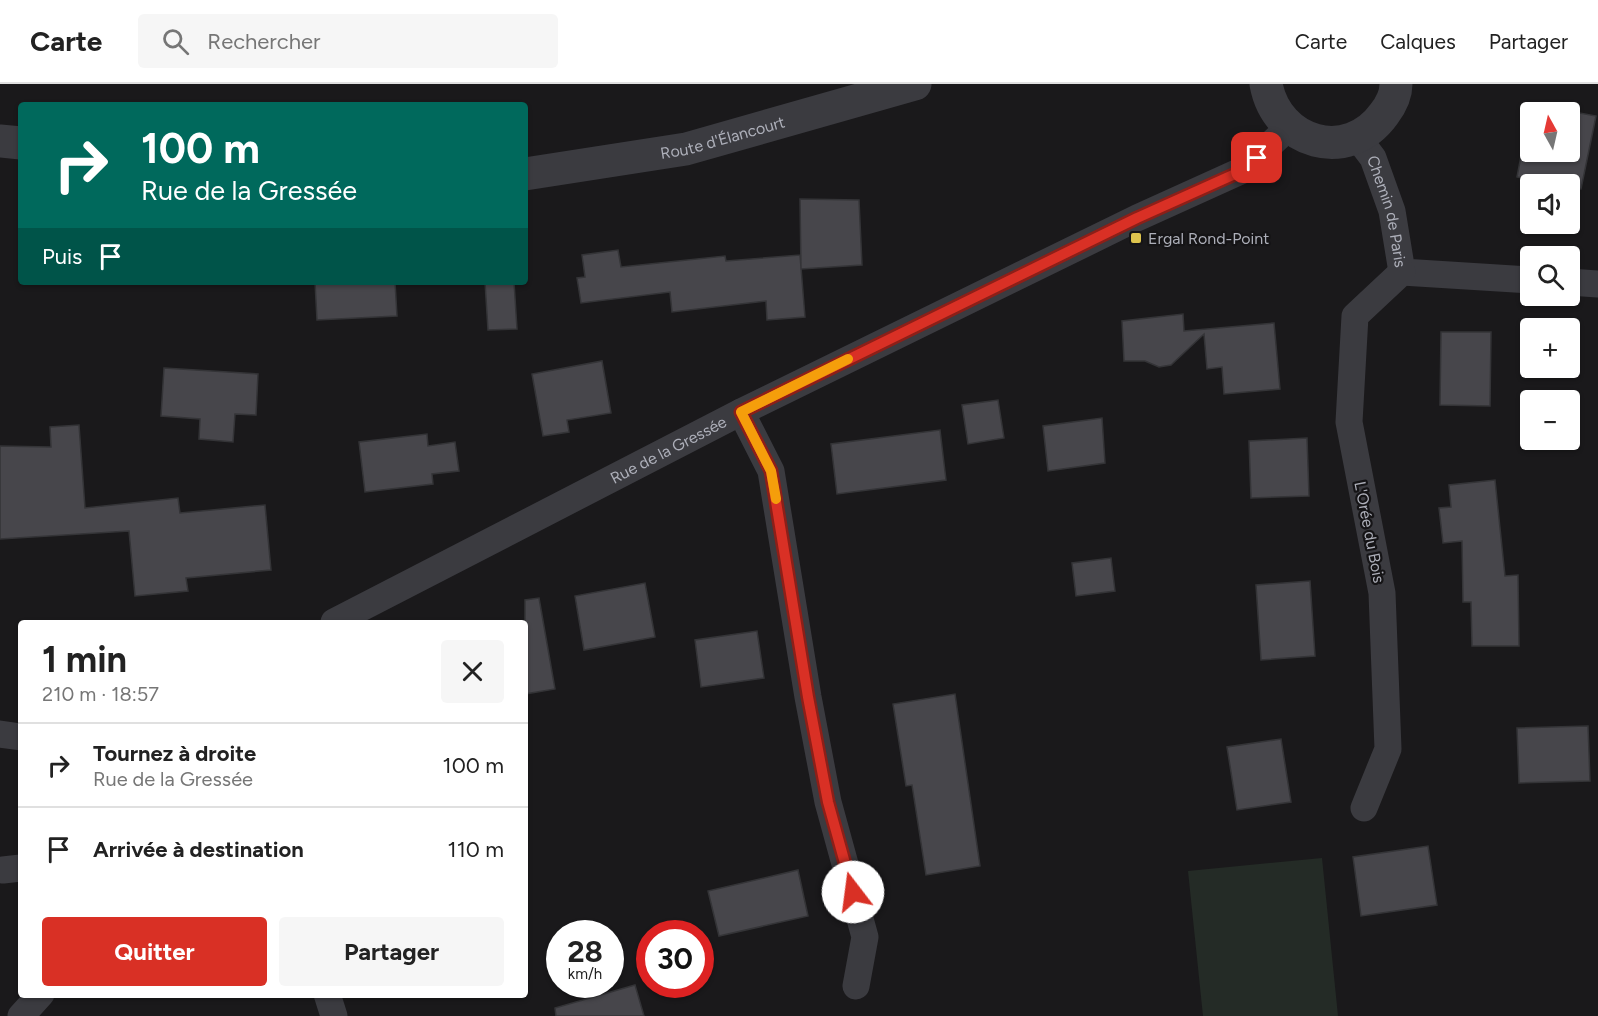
<!DOCTYPE html>
<html lang="fr">
<head>
<meta charset="utf-8">
<style>
	:root { --surface:#fff; --page:#f6f6f6; --text:#222; --muted:#767676; --line:#e0e0e0; --accent:#d93025 }
	body { margin:0; font-family:Figtree,sans-serif; background:var(--page); color:var(--text); height:100vh; display:flex; flex-direction:column; font-size:22px; white-space:nowrap }
	* { box-sizing:border-box; margin:0 }
	p { font-size:20px; color:var(--muted) }
	.icon { flex:none; width:33px; height:33px; fill:none; stroke:currentColor; stroke-width:2; stroke-linecap:round; stroke-linejoin:round }
	.map { position:relative; flex:1; overflow:hidden }
	.panel { position:absolute; left:18px; top:536px; width:510px; height:378px; display:flex; flex-direction:column; background:var(--surface); border-radius:6px; box-shadow:0 2px 4px #0004 }
	.panel>* { flex:none }
	.guide { position:absolute; left:18px; top:18px; width:510px; height:183px; border-radius:6px; box-shadow:0 2px 4px #0004; background:#00695c; color:#fff; overflow:hidden }
	.needle { width:39px; rotate:352deg }
	.buttons { position:absolute; left:1520px; top:18px; display:grid; gap:12px }
	.buttons a { display:grid; place-items:center; width:60px; height:60px; border-radius:6px; background:var(--surface); box-shadow:0 2px 4px #0004; font-size:30px }
	.speed { position:absolute; left:546px; top:836px; display:flex; gap:12px; font-size:30px; font-weight:700; text-align:center }
	.speed>* { display:grid; place-content:center; width:78px; height:78px; border-radius:50%; background:var(--surface); box-shadow:0 2px 4px #0004; line-height:1 }
	.speed small { font-size:15px; font-weight:400 }
	.speed .limit { border:9px solid #d22; background:#fff; color:#111 }
	.pin { position:absolute; display:grid; place-items:center; width:51px; height:51px; color:#fff; margin:-26px; border-radius:12px; box-shadow:0 3px 9px #0006 }
	.me { position:absolute; width:66px; margin:-33px; rotate:345deg; stroke-linejoin:round; filter:drop-shadow(0 0 4px #0008) }
	.turn { display:flex; align-items:center; gap:21px; height:126px; padding:0 24px; font-size:27px }
	.turn .icon { width:78px; height:78px; stroke-width:2.5 }
	.turn b { display:block; font-size:42px; line-height:51px }
	.then { display:flex; align-items:center; height:57px; padding:0 24px; background:#0003; gap:12px; font-size:22px }
	.round { display:grid; place-items:center; flex:none; width:63px; height:63px; border-radius:6px; background:var(--page) }
	.head { display:flex; align-items:center; justify-content:space-between; height:102px; padding:0 24px }
	h1 { font-size:36px; font-weight:700; line-height:45px }
	.button { display:flex; gap:12px; margin-top:auto; padding:12px 24px }
	.button a { flex:1; height:69px; border-radius:6px; background:var(--accent); color:#fff; font-size:24px; font-weight:700; line-height:69px; text-align:center }
	.button a+a { background:var(--page); color:var(--text) }
	ul { padding:0; list-style:none }
	li { display:flex; align-items:center; gap:18px; height:84px; padding:0 24px; border-top:2px solid var(--line) }
	li div { flex:1 }
	li b { display:block; font-size:22px }
	li em { font-style:normal }
	header { display:flex; align-items:center; gap:36px; box-sizing:border-box; height:84px; padding:0 30px; background:var(--surface); border-bottom:2px solid var(--line) }
	header strong { font-size:28px }
	nav { display:flex; gap:33px; margin-inline-start:auto; font-size:21px }
	.search { width:420px; height:54px; background:var(--page); display:flex; align-items:center; gap:15px; box-sizing:border-box; padding:0 21px; border-radius:6px; color:var(--muted); font-size:22px }
	.map>svg:first-child { display:block }
	.green { fill:#242b26 }
	.building { fill:#47464b; stroke:#343437; stroke-width:1.5; fill-rule:evenodd }
	.lines { fill:none; stroke-linecap:round; stroke-linejoin:round }
	.minor { stroke:#3b3b40; stroke-width:27 }
	.tertiary { stroke:#3b3b40; stroke-width:33 }
	.route-casing { stroke:#8d1f18; stroke-width:15 }
	.route { stroke:#d93025; stroke-width:10 }
	.slow { stroke:#f59e0b; stroke-width:10 }
	.poi-dot { fill:#dec44e; stroke:#151416; stroke-width:2 }
	.labels { text-anchor:middle; stroke-width:4.5; stroke-linejoin:round; paint-order:stroke }
	.street-label { font-size:16px; fill:#adafb9; stroke:#151416 }
	.poi-label { font-size:16px; fill:#adafb9; stroke:#151416; text-anchor:start }
</style>
</head>
<body>
<header>
<strong>Carte</strong>
<div class="search"><svg class="icon" aria-label="search" viewBox="0 0 24 24"><circle cx="10" cy="10" r="6"/><path d="M15 15l6 6"/></svg>Rechercher</div>
<nav><a>Carte</a><a>Calques</a><a>Partager</a></nav>
</header>
<div class="map">
<svg width="1598" height="932" viewBox="0 0 1598 932">
	<rect width="100%" height="100%" fill="#1a191b"/>
	<!-- green -->
	<path class="green" d="M1322 774 1338 932H1203L1188 787Z"/>
	<!-- building -->
	<path class="building" d="M1531 20 1596 32 1581 105 1569 103V100H1557L1517 93ZM1530 28H1569V68H1530Z
		M800 115 859 116 862 181 801 185Z
		M618 166 621 183 725 172 726 177 800 171 805 233 767 236 766 217 672 228 670 208 581 219 577 194 585 193 582 171Z
		M315 198H395L397 232 317 236Z
		M485 198H514L517 245 488 246Z
		M1183 230 1184 247 1274 239 1280 305 1224 310 1222 283 1207 285 1204 250 1171 281 1159 283 1145 277H1124L1122 237Z
		M1441 248H1491L1490 322 1440 321Z
		M602 277 611 329 567 336 569 348 543 352 532 290Z
		M164 284 258 290 256 331 235 330 233 358 199 355 200 335 161 332Z
		M998 316 1004 354 968 360 962 321Z
		M1102 334 1105 379 1048 387 1043 342Z
		M79 341 85 424 178 414 180 429 265 421 271 486 186 494 188 507 135 512 129 447 0 455V362L51 363 50 343Z
		M940 346 946 396 837 410 831 360Z
		M427 350 428 362 455 358 459 387 432 390 433 400 365 408 359 358Z
		M1307 354 1309 412 1251 414 1249 357Z
		M1495 396 1505 492 1518 491 1519 562H1472L1471 518H1463L1462 457 1443 459 1439 424 1451 423 1449 401Z
		M1111 474 1115 507 1076 512 1072 479Z
		M1310 497 1315 572 1261 576 1256 501Z
		M645 499 655 553 584 566 575 512Z
		M539 514 555 605 525 610V516Z
		M757 547 764 594 701 603 695 556Z
		M955 610 980 782 926 791 912 701 906 702 893 620Z
		M1588 642 1590 697 1519 699 1517 644Z
		M1281 655 1291 718 1237 726 1227 663Z
		M1428 762 1437 821 1361 832 1353 773Z
		M798 786 808 832 719 852 708 807Z
		M635 901 644 932H556L555 924Z"/>
	<g class="lines">
		<!-- minor -->
		<g class="minor">
			<path id="s1" d="M1357 53 1373 74 1392 127 1402 188 1530 196"/>
			<path d="M1569 198 1598 200"/>
			<path d="M741 328 771 387 808 613 828 718 865 853 856 902"/>
			<path id="s2" d="M334 538 741 328 1137 134 1243 86 1289 43"/>
			<path d="M0 650 21 653"/>
			<path d="M1364 724 1388 665 1382 509 1349 338 1355 232 1402 188"/>
			<path d="M3 786 21 784"/>
			<path d="M327 910 334 932"/>
			<path d="M21 932 41 910"/>
		</g>
		<!-- tertiary -->
		<g class="tertiary">
			<path d="M1266 0C1277 60 1348 80 1384 30 1391 21 1396 11 1396 0"/>
			<path d="M0 57 21 59"/>
			<path id="s3" d="M525 90 686 65 915 0"/>
		</g>
	</g>
	<g class="lines">
		<defs>
			<path id="route" d="M853 808 828 718 808 613 771 387 741 328 1137 134 1244 86 1257 74"/>
		</defs>
		<!-- route casing -->
		<use href="#route" class="route-casing"/>
		<!-- route -->
		<use href="#route" class="route"/>
		<!-- slow -->
		<path class="slow" d="M776 415 771 387 741 328 848 275"/>
	</g>
	<!-- markers -->
	<rect class="poi-dot" x="1130" y="148" width="12" height="12" rx="3"/>
	<g class="labels">
		<!-- street labels -->
		<g class="street-label">
			<text dy="6" stroke="none"><textPath href="#s3" startOffset="201">Route d'Élancourt</textPath></text>
			<text dy="6" stroke="none"><textPath href="#s1" startOffset="82">Chemin de Paris</textPath></text>
			<text dy="6" stroke="none"><textPath href="#s2" startOffset="376">Rue de la Gressée</textPath></text>
			<text transform="translate(1370 448) rotate(79)" y="6">L'Orée du Bois</text>
		</g>
		<!-- poi labels -->
		<g class="poi-label">
			<text x="1148" y="160">Ergal Rond-Point</text>
		</g>
	</g>
</svg>
<div class="buttons">
<a><svg class="needle" viewBox="-14 -14 28 28"><path d="M0-13l5 13h-10z" fill="#e53935"/><path d="M0 13l5-13h-10z" fill="#767676"/></svg></a>
<a><svg class="icon" aria-label="sound" viewBox="0 0 24 24"><path d="M4 9h4l5-4v14l-5-4H4zM17 9q2 3 0 6"/></svg></a>
<a><svg class="icon" aria-label="search" viewBox="0 0 24 24"><circle cx="10" cy="10" r="6"/><path d="M15 15l6 6"/></svg></a>
<a>+</a>
<a>−</a>
</div>
<div class="speed"><div>28<small>km/h</small></div><div class="limit">30</div></div>
<div class="pin" style="left:1257px;top:74px;background:#d93025"><svg class="icon" aria-label="arrive" viewBox="0 0 24 24"><path d="M6 21V4h12l-3 4 3 4H6"/></svg></div>
<svg class="me" style="left:853px;top:808px" viewBox="-20 -20 40 40"><circle r="19" fill="#fff"/><path d="M0-13L10 11 0 6-10 11z" fill="#d93025"/></svg>
<div class="guide">
<div class="turn"><svg class="icon" aria-label="right" viewBox="0 0 24 24"><path d="M7 20v-9h11M14 6l5 5-5 5"/></svg><div><b>100 m</b>Rue de la Gressée</div></div>
<div class="then">Puis<svg class="icon" aria-label="arrive" viewBox="0 0 24 24"><path d="M6 21V4h12l-3 4 3 4H6"/></svg></div>
</div>
<section class="panel">
<div class="head"><div><h1>1 min</h1><p>210 m · 18:57</p></div><a class="round"><svg class="icon" aria-label="close" viewBox="0 0 24 24"><path d="M6 6l12 12M18 6L6 18"/></svg></a></div>
<ul>
<li><svg class="icon" aria-label="right" viewBox="0 0 24 24"><path d="M7 20v-9h11M14 6l5 5-5 5"/></svg><div><b>Tournez à droite</b><p>Rue de la Gressée</p></div><em>100 m</em></li>
<li><svg class="icon" aria-label="arrive" viewBox="0 0 24 24"><path d="M6 21V4h12l-3 4 3 4H6"/></svg><div><b>Arrivée à destination</b></div><em>110 m</em></li>
</ul>
<div class="button"><a>Quitter</a><a>Partager</a></div>
</section>
</div>
</body>
</html>
